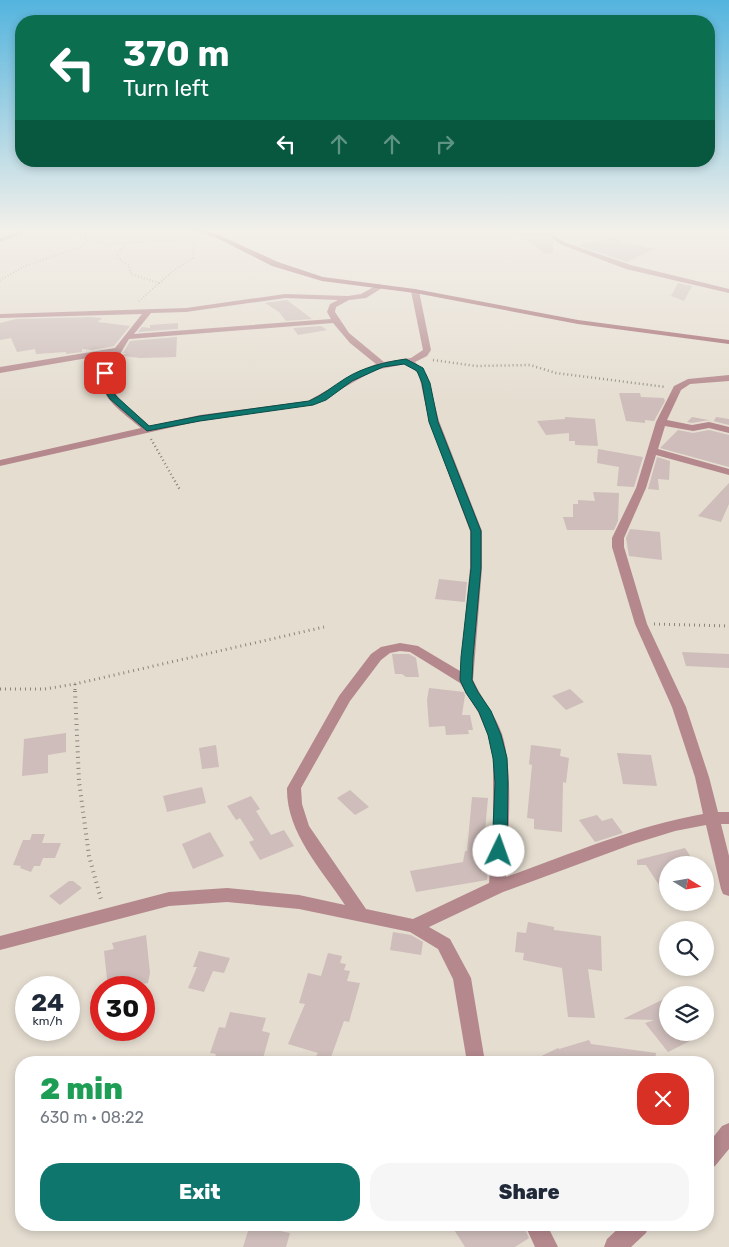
<!DOCTYPE html>
<html lang="en">
<head>
<meta charset="utf-8">
<style>
	:root { --surface:#fff; --page:#f6f6f7; --text:#1f2937; --muted:#747a83; --accent:#0f766e }
	body { margin:0; font-family:Rubik,sans-serif; background:var(--page); color:var(--text); height:100vh; display:flex; flex-direction:column; font-size:19px; white-space:nowrap }
	* { box-sizing:border-box; margin:0 }
	p { font-size:16px; color:var(--muted) }
	.icon { flex:none; width:28px; height:28px; fill:none; stroke:currentColor; stroke-width:2; stroke-linecap:round; stroke-linejoin:round }
	.map { position:relative; flex:1; overflow:hidden }
	.panel { position:absolute; left:15px; top:1056px; width:699px; height:175px; display:flex; flex-direction:column; background:var(--surface); border-radius:20px; box-shadow:0 2px 8px #0003 }
	.panel>* { flex:none }
	.guide { position:absolute; left:15px; top:15px; width:700px; height:152px; border-radius:20px; box-shadow:0 2px 8px #0003; background:#0b6e4f; color:#fff; overflow:hidden }
	.needle { width:32px; rotate:101deg }
	.controls { position:absolute; left:659px; top:856px; display:grid; gap:10px }
	.controls a { display:grid; place-items:center; width:55px; height:55px; border-radius:50%; background:var(--surface); box-shadow:0 2px 8px #0003; font-size:25px }
	.speed { position:absolute; left:15px; top:976px; display:flex; gap:10px; font-size:25px; font-weight:700; text-align:center }
	.speed>* { display:grid; place-content:center; width:65px; height:65px; border-radius:50%; background:var(--surface); box-shadow:0 2px 8px #0003; line-height:1 }
	.speed small { font-size:12px; font-weight:400 }
	.speed .limit { border:8px solid #d22; background:#fff; color:#111 }
	.pin { position:absolute; display:grid; place-items:center; width:42px; height:42px; color:#fff; margin:-21px; border-radius:10px; box-shadow:0 2px 8px #0006 }
	.me { position:absolute; width:55px; margin:-28px; rotate:3deg; stroke-linejoin:round; filter:drop-shadow(0 0 4px #0008) }
	.turn { display:flex; align-items:center; gap:18px; height:105px; padding:0 25px; font-size:22px }
	.turn .icon { width:65px; height:65px; stroke-width:2.5 }
	.turn b { display:block; font-size:35px; line-height:42px }
	.lanes { display:flex; align-items:center; height:48px; padding:0 25px; background:#0003; justify-content:center; gap:25px; direction:ltr }
	.lanes .off { opacity:.35 }
	.round { display:grid; place-items:center; flex:none; width:52px; height:52px; border-radius:20px; background:var(--page) }
	.headline { display:flex; align-items:center; justify-content:space-between; height:85px; padding:0 25px }
	h1 { font-size:30px; font-weight:800; line-height:38px; color:#1e9e55 }
	.button { display:flex; gap:10px; margin-top:auto; padding:10px 25px }
	.button a { flex:1; height:58px; border-radius:20px; background:var(--accent); color:#fff; font-size:20px; font-weight:800; line-height:58px; text-align:center }
	.button a+a { background:var(--page); color:var(--text) }
	.map>svg:first-child { display:block }
	.building { fill:#cebdba }
	.lines { fill:none; stroke-linecap:round; stroke-linejoin:round }
	.path-far3 { stroke:#8b857c; stroke-width:2; stroke-dasharray:0.5 2.5; stroke-linecap:butt }
	.path-far2 { stroke:#8b857c; stroke-width:2.5; stroke-dasharray:1 3; stroke-linecap:butt }
	.path-far1 { stroke:#8b857c; stroke-width:3; stroke-dasharray:1 4; stroke-linecap:butt }
	.path { stroke:#8b857c; stroke-width:4; stroke-dasharray:1 4.5; stroke-linecap:butt }
	.street { fill:#b4888d; fill-rule:evenodd }
	.secondary { fill:#9c5d66; fill-rule:evenodd }
	.route { fill:#0f766e; stroke:#0a4d48 }
</style>
</head>
<body>
<div class="map">
<svg width="729" height="1247" viewBox="0 0 729 1247">
	<rect width="100%" height="100%" fill="#e5ddd0"/>
	<!-- building -->
	<path class="building" d="M512 229H554V233L551 232 547 236 554 242 553 253 545 254Z
		M614 237 623 242 654 249 627 262 577 245Z
		M678 283 692 286 684 301 671 296Z
		M287 300 312 319 286 321 279 312 265 303Z
		M90 317 102 318 98 322 130 326 114 346 92 350 82 349V352L66 354V352L36 354 35 349 17 352 11 338 0 340V323L16 319Z
		M178 323V329L138 332 142 327 150 328V325Z
		M321 326 327 330 298 335 293 328Z
		M177 337 176 357 140 358 122 356 126 353H123L130 341Z
		M619 393H640L641 397 664 398 665 401 654 421 645 420V423L626 421Z
		M565 417 595 419 598 446 575 445V441H569V433L546 435 537 421 565 419Z
		M692 417 714 421 716 417 729 419V425L709 420 692 423 687 422Z
		M678 430 693 433 709 430 729 435V467L660 448Z
		M598 449 643 457 634 487 617 486 619 467 597 463Z
		M657 457 670 461 669 480 658 479 659 490 648 489Z
		M729 483V504L721 522 698 516Z
		M593 492 619 493 618 521 614 530H567L563 517H573V504H578V500L595 501Z
		M630 529 660 532 662 560 629 556 626 538Z
		M439 579 467 582 465 602 435 599Z
		M682 652 729 654V668L686 666Z
		M392 654H409L416 658 419 677H406L402 674H395Z
		M429 688 464 692 465 695 462 715H470L473 730H468L469 734 446 735 445 726 429 727 427 700Z
		M570 689 584 702 566 710 552 696Z
		M66 733V752L48 755V773L22 776 24 739Z
		M216 745 219 767 202 769 199 748Z
		M531 745 561 749 560 756 569 758 566 783 563 782 562 832 534 829V819L527 818 532 765 529 764Z
		M617 753 651 755 657 786 623 784Z
		M202 787 206 803 167 812 163 796Z
		M350 790 369 807 355 815 337 798Z
		M251 796 260 809 256 811 271 835 284 830 294 846 260 860 249 842 254 840 240 818 236 820 227 806Z
		M472 797 488 798 483 853H489L487 880 416 892 410 871 463 862 465 851H467Z
		M597 815 602 821 612 818 623 833 595 842 579 820Z
		M210 832 224 856 193 869 182 844Z
		M32 834H45L42 843H61L55 858H43L40 866H34L31 872 20 868 21 866 13 865 23 840H30Z
		M685 848 696 865H668V899L646 865H637V860Z
		M69 881H73L82 888 60 905 49 896Z
		M528 922 554 927V930L601 936 602 971 588 969 595 1018 568 1017 562 968 523 960 524 953 515 952 517 932 526 933Z
		M393 932 411 935 423 942 421 955 390 950Z
		M146 935 150 973 148 983 125 988H108L104 951 114 949 112 943Z
		M199 951 230 958 224 973 213 971 204 992 188 988 197 967H193Z
		M328 953 342 956 340 963 346 964 344 970 350 971 347 981 360 983 349 1022 344 1021 330 1060 316 1056 318 1053 288 1044 305 1004 299 1003 308 973 321 976Z
		M668 997V1032H708L668 1052 645 1023 654 1020 623 1019Z
		M230 1012 266 1018 262 1031 270 1033 262 1062H213L216 1054 210 1053 219 1027 225 1028Z
		M589 1040 591 1044 656 1053 655 1062H529L558 1048 559 1049Z
		M250 1225 290 1233 286 1247H243Z
		M451 1225H523L529 1238 515 1247H465Z"/>
	<g class="lines">
		<!-- path-far3 -->
		<path class="path-far3" d="M70 229 81 236 107 244 190 239
			M126 244 117 254 118 259 129 265 131 274 159 283
			M0 280 25 266 83 246 87 242 85 237 87 229
			M139 301 173 271 193 258 194 243 191 237"/>
		<!-- path-far2 -->
		<path class="path-far2" d="M433 360 476 366 530 365 556 373 666 387
			M151 439 180 490"/>
		<!-- path-far1 -->
		<path class="path-far1" d="M654 624 729 626
			M75 684V692
			M0 689H45L75 684 324 627"/>
		<!-- path -->
		<path class="path" d="M75 691 79 781 89 856 102 903"/>
		<!-- street -->
		<path class="street" d="M25 229H36L0 242V238Z
			M552 234 566 243 631 265 729 289V293L626 269 562 245 550 237 549 236Z
			M379 284 383 286 382 288 366 298 349 300 336 307 335 312 349 333 384 362 411 358 423 350 411 291 415 289 419 291 431 350 427 356 415 362 427 375 439 421 482 531V568L473 680C482 699 495 714 502 734 514 771 508 838 506 877 571 854 635 826 703 814L695 777 672 707 635 624 612 547V538L636 488 656 422 674 386 688 379 729 375V381L690 384 681 390 667 420 692 425 709 422 729 427V433L709 428 693 431 665 426 658 449 729 469V475L656 455 646 488 624 538V547L647 624 686 707 709 777 718 812H729V824H721L729 856V896L723 894 721 889 706 825 675 831 633 844 503 892 429 927 450 939 471 978 485 1062H467L453 979 438 949 410 932 299 909 227 902 169 906 0 950V936L169 892 227 888 299 895 345 905C321 869 286 832 287 788L339 696 371 654 381 647 400 643 418 646 460 671 470 568V531L429 421 419 375 413 368 406 364 375 370 313 405 200 421 0 466V460L141 428C114 405 87 391 111 354L0 373V367L115 348 142 314 0 318V314L186 308 285 294 348 296 361 294ZM285 298 338 300 330 304 327 312 331 319 134 334 151 313 186 312ZM333 323 350 343 376 364 360 371 308 401 200 415 150 426 120 400 109 384 113 366 129 339ZM400 651 410 652 460 683 478 712 488 735 493 759V832L489 883 413 919 366 909 309 826 302 804 301 788 350 701 381 660 390 653Z
			M729 1123V1149L715 1166 708 1169V1144L722 1126Z
			M525 1225H547L558 1247H535Z
			M622 1225H649L646 1233 631 1247H604L607 1239Z"/>
		<!-- secondary -->
		<path class="secondary" d="M188 229H200L221 236 278 262 323 277 415 289 578 320 729 340V344L578 324 415 293 322 281 272 266 217 238Z"/>
	</g>
	<!-- sky -->
	<linearGradient id="sky" x2="0" y2="1"><stop stop-color="#54b4de"/><stop offset="0.57" stop-color="#f3f0ea"/><stop offset="1" stop-color="#f3f0ea" stop-opacity="0"/></linearGradient>
	<rect width="729" height="404" fill="url(#sky)"/>
	<!-- route -->
	<path class="route" d="M406 359 423 368 430 383 438 422 481 531V568L473 657 472 680 478 692 491 711 501 735 507 758 508 783 507 851 504 855 499 856 494 855 492 851 495 783 493 758 488 735 479 712 466 693 460 680 461 657 471 568V531L429 422 422 383 417 371 404 364 383 367 352 381 326 400 313 405 200 421 147 431 110 399 101 385V373L108 372 109 385 116 396 149 426 200 416 309 401C323 395 333 386 346 378 364 367 385 362 406 359Z"/>
</svg>
<div class="controls">
<a><svg class="needle" viewBox="-14 -14 28 28"><path d="M0-13l5 13h-10z" fill="#e53935"/><path d="M0 13l5-13h-10z" fill="#747a83"/></svg></a>
<a><svg class="icon" aria-label="search" viewBox="0 0 24 24"><circle cx="10" cy="10" r="6"/><path d="M15 15l6 6"/></svg></a>
<a><svg class="icon" aria-label="layers" viewBox="0 0 24 24"><path d="M12 4l9 5-9 5-9-5zM3 14l9 5 9-5"/></svg></a>
</div>
<div class="speed"><div>24<small>km/h</small></div><div class="limit">30</div></div>
<div class="pin" style="left:105px;top:373px;background:#d93025"><svg class="icon" aria-label="arrive" viewBox="0 0 24 24"><path d="M6 21V4h12l-3 4 3 4H6"/></svg></div>
<svg class="me" style="left:499px;top:851px" viewBox="-20 -20 40 40"><circle r="19" fill="#fff"/><path d="M0-13L10 11 0 6-10 11z" fill="#0f766e"/></svg>
<div class="guide">
<div class="turn"><svg class="icon" aria-label="left" viewBox="0 0 24 24"><path d="M17 20v-9H6M10 6l-5 5 5 5"/></svg><div><b>370 m</b>Turn left</div></div>
<div class="lanes"><svg class="icon" aria-label="left" viewBox="0 0 24 24"><path d="M17 20v-9H6M10 6l-5 5 5 5"/></svg><svg class="icon off" aria-label="ahead" viewBox="0 0 24 24"><path d="M12 20V5M6 11l6-6 6 6"/></svg><svg class="icon off" aria-label="ahead" viewBox="0 0 24 24"><path d="M12 20V5M6 11l6-6 6 6"/></svg><svg class="icon off" aria-label="right" viewBox="0 0 24 24"><path d="M7 20v-9h11M14 6l5 5-5 5"/></svg></div>
</div>
<section class="panel">
<div class="headline"><div><h1>2 min</h1><p>630 m · 08:22</p></div><a class="round" style="background:#d93025;color:#fff"><svg class="icon" aria-label="close" viewBox="0 0 24 24"><path d="M6 6l12 12M18 6L6 18"/></svg></a></div>
<div class="button"><a>Exit</a><a>Share</a></div>
</section>
</div>
</body>
</html>
